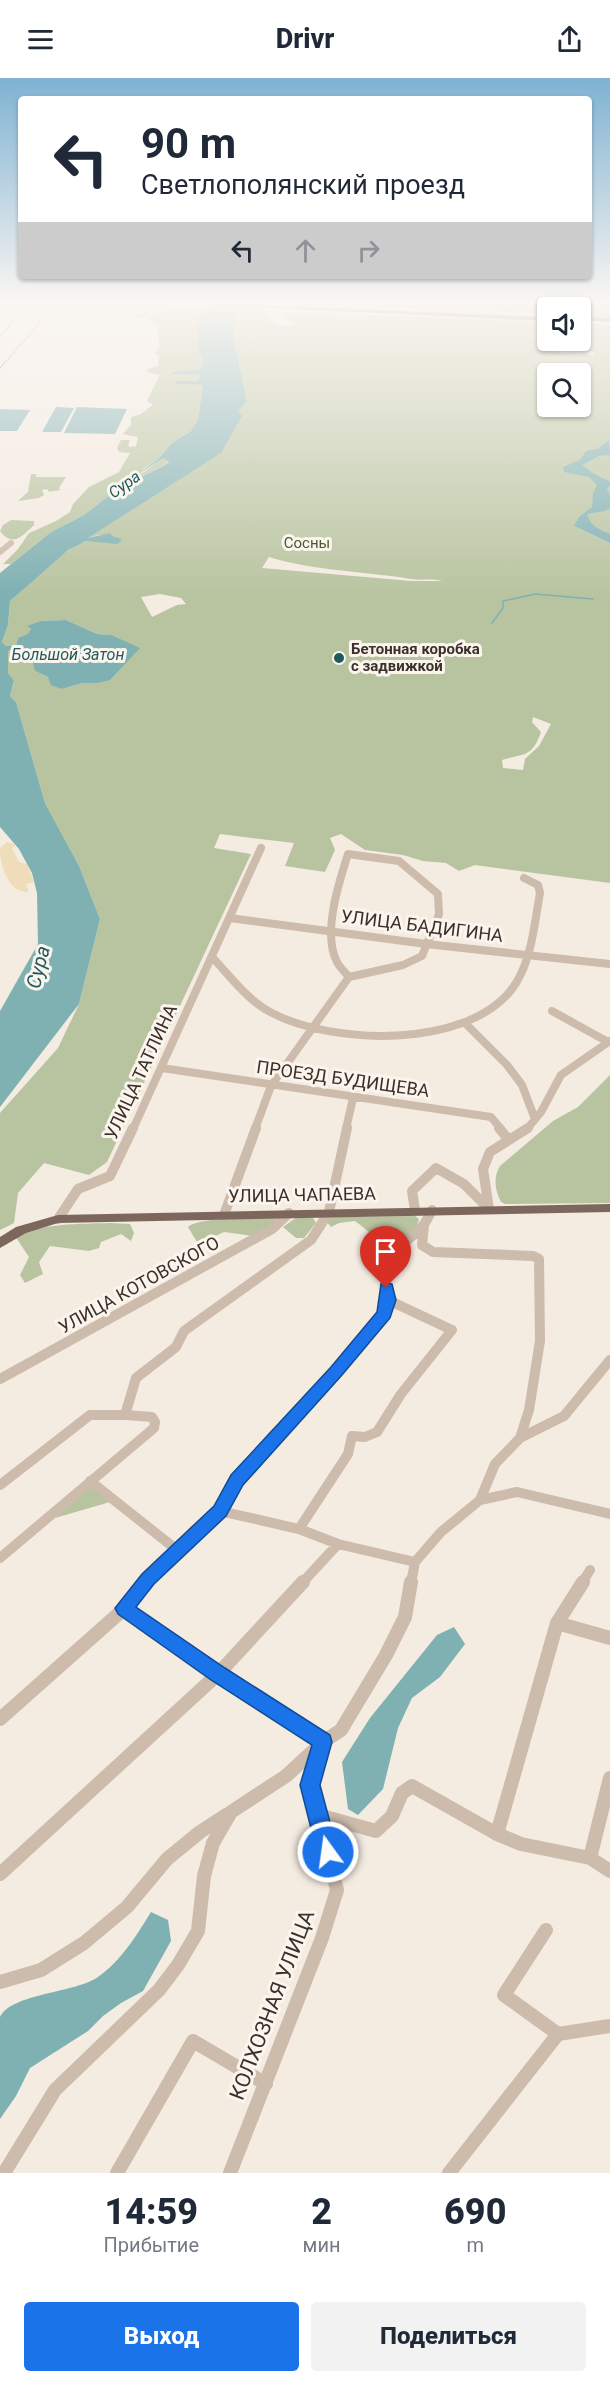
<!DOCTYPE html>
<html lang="ru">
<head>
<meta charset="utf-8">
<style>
	:root { --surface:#fff; --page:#f2f2f3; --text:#1f2937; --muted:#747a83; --accent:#1a73e8 }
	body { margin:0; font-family:Roboto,sans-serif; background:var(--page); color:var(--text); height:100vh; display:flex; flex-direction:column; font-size:22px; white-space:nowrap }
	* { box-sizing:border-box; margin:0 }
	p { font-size:20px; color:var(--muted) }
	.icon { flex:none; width:33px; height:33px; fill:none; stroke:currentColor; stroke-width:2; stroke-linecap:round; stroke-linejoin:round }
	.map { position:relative; height:2095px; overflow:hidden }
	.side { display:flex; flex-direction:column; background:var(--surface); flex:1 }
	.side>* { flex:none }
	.guide { position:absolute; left:18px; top:18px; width:574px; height:183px; border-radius:6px; box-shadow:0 2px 4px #0004; background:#fff; color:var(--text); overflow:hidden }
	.fabs { position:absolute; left:537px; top:219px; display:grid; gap:12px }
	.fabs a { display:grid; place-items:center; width:54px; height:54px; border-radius:6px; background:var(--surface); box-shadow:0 2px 4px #0004; font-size:30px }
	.pin { position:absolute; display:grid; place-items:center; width:51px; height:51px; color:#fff; margin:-62px -26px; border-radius:50% 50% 50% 0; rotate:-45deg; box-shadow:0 0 6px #0007 }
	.pin .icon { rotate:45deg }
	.me { position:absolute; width:66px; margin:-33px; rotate:346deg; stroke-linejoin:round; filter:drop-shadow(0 0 4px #0008) }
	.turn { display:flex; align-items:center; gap:21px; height:126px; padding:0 24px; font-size:27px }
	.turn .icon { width:78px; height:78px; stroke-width:2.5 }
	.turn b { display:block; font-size:42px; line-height:51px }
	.lanes { display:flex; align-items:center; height:57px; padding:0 24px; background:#0003; justify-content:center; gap:30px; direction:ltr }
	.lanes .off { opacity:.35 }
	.eta { display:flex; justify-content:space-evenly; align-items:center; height:102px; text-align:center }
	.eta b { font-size:36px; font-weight:800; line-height:42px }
	.button { display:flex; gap:12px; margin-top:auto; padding:12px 24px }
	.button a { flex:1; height:69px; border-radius:6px; background:var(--accent); color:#fff; font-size:24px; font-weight:800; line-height:69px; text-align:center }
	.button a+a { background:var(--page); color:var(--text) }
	header { display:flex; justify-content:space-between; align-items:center; height:78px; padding:0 24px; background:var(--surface); font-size:27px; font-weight:800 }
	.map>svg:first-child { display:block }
	.green { fill:#b8c4a0; fill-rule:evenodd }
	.sand { fill:#efdcb8 }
	.water { fill:#7fb0b2 }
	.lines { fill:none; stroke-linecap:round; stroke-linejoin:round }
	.stream { stroke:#7fb0b2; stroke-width:1.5 }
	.minor-far3 { stroke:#cdbbac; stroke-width:6 }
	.minor-far2 { stroke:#cdbbac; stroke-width:8 }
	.minor-far1 { stroke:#cdbbac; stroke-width:10 }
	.minor { stroke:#cdbbac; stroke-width:14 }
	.major { fill:#7d675c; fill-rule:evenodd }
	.highway { fill:#5c4a42; fill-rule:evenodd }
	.rail { stroke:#3b302b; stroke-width:1.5; stroke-dasharray:1 2; stroke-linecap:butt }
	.route { fill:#1a73e8; stroke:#114b97; stroke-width:1.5 }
	.poi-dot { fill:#1f5a5e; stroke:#fbf5ee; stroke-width:2 }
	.labels { text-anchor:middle; stroke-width:6; stroke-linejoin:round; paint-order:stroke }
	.far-park-label { font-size:15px; fill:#4a5a2e; stroke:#fbf5ee }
	.far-poi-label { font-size:15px; font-weight:bold; fill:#3b302b; stroke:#fbf5ee; text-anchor:start }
	.far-water-label { font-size:16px; font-style:italic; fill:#1f5a5e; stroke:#fbf5ee }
	.street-label { font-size:18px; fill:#3b302b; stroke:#fbf5ee }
	.water-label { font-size:20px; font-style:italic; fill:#1f5a5e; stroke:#fbf5ee }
	.near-street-label { font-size:21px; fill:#3b302b; stroke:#fbf5ee }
</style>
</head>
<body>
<header><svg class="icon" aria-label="menu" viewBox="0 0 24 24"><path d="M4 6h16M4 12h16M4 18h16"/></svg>Drivr<svg class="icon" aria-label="share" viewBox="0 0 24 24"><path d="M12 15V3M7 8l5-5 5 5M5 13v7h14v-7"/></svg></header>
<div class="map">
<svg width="610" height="2095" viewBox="0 0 610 2095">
	<rect width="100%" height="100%" fill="#f4ebe1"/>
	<!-- green -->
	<path class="green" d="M337 226H610V239L581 238 580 230H548L547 236Z
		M235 228 263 230 269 242 283 248 299 247 281 239 284 237 282 236 292 234 547 244 548 262H580L581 245 610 247V456C599 451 591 448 586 436L574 448 610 465V805L475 787 459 793 446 785 423 783 403 777 365 772 341 756 330 760 335 772 325 794 285 788 294 765 220 756 214 770 251 776 107 1084 89 1097 44 1085 18 1115 14 1145 0 1152V1035L58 970 79 926 100 841 79 788 45 725 16 624 10 618 14 604 8 595V573H29L35 593 48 599 62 611 82 605H97L111 557 97 556 66 542 40 543 28 548 31 551 28 557 18 560 16 567 6 568 2 564 8 547 10 523C28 508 63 470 84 464 94 460 109 468 121 461L99 457 88 460 148 421 247 324 232 260ZM551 263 592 273 594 277 561 275 549 267ZM548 296H580V328H548ZM269 479C315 493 363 493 411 501 421 503 432 500 442 503H411L262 490ZM160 516 181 520 186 526 177 527 152 539 141 519ZM533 639 551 646 539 668 525 681 523 692 503 690 502 682C524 675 532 680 541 654L532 644Z
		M200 229 211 231 206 233 198 272 203 282 202 291 173 294 174 296 201 297 197 303 174 304 177 306 203 307 198 342 190 354 173 364 158 381 143 391 141 396 165 379 169 383 158 391 121 408 84 437 51 454 11 486H3L18 471 29 455 56 443 70 434 73 426 89 409 119 394 130 375 119 374 117 370 121 362H130L128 367 130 369 136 368 138 359 123 356 131 347V339L141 336 153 327 147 323 160 297 147 294 149 290 158 288 159 278 154 275 159 270 158 247 148 241 152 236 137 240 136 237 142 234C161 236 180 230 200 229Z
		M31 396H36V399H66L59 410 60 412 49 414 47 411 42 412 44 417 39 420 18 423 28 414Z
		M11 442 34 443V447C22 458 13 470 0 453L3 447Z
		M610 997V1125L505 1126 501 1124C495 1113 493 1099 500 1088L553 1043 578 1029Z
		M415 1138 419 1141C417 1153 401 1165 390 1169 376 1163 368 1152 355 1143L339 1145 331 1149 327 1144 332 1139Z
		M273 1139 276 1142 254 1158 224 1154 203 1164H197L188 1149C199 1139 255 1140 273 1139Z
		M297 1139 313 1140 316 1145 304 1160H296L283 1149Z
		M110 1145 130 1146 134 1155 131 1163 121 1156 101 1164 99 1170 89 1173 50 1168 39 1184 43 1196 25 1205 20 1197 29 1179 15 1158C44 1145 78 1146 110 1145Z
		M90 1409 110 1424 55 1440Z"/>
	<!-- sand -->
	<path class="sand" d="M7 764 16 767 12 770 19 784 27 786 34 804 26 806 29 814C8 815 0 787 0 770Z"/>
	<!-- water -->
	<path class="water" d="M219 226H237L233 260 247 324 238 333 242 338 221 375 88 460 110 455 112 458 122 461 118 466 86 463 68 472 10 523 8 547 2 564 6 568 16 567 18 560 28 556 31 551 27 548 40 543 66 542 97 556 111 557 140 570 110 602 97 605H82L62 611 51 607 48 599 35 593 29 573 16 571 8 573V595L14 603 10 618 16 624 45 725 79 788 100 841 79 926 0 1029V933L38 866 37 815 32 795 19 771 0 749V495L51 454 84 437 121 408 158 391 169 384 164 380 135 398 158 381 173 364 190 354 198 342 203 307 174 306 176 303H197L201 297 173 296V294L202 291 203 282 198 272V241L206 233Z
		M56 329 74 330 61 354H42Z
		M77 329 127 331 115 356 64 355Z
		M0 331 30 332 17 353H0Z
		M609 362 610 377 599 378 582 387 591 394 610 404V408L607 410 610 418V430L605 433 587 436C590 448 600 451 610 456V465L574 448 579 439 592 429 593 415 597 407 589 399 564 394 563 389 580 382 586 373 597 371Z
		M454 1549 465 1566 440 1599 412 1620 398 1650 383 1711 358 1737 348 1731 342 1684 370 1640 437 1557Z
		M151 1834 168 1842 171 1863 143 1913 121 1925 103 1938 88 1953 30 1990 16 2018 0 2041V1939C12 1915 76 1915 98 1899 120 1884 137 1857 151 1834Z"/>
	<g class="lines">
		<!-- stream -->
		<path class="stream" d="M492 545 503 530V523L535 516 593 521"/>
		<!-- minor-far3 -->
		<path class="minor-far3" d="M0 474 11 465"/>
		<!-- minor-far2 -->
		<path class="minor-far2" d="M348 776 399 783 438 816 439 836 422 878 403 887 349 899C345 894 340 890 337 884 322 856 339 804 348 776Z
			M230 840 426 866 610 886
			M212 879C230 898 248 923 272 935 333 967 466 971 512 911 532 884 534 847 540 815L538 807 524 800
			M552 933 608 964
			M465 945 507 987 522 1007 535 1041
			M162 990 491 1039 501 1051
			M133 1051 261 770
			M255 1051 271 1008 349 899
			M346 1051 353 1020
			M527 1051 541 1034 561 997 610 963"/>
		<!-- minor-far1 -->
		<path class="minor-far1" d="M499 1050 509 1062
			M489 1131 483 1091 490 1074 528 1050
			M415 1132 412 1113 436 1090 464 1106 487 1129
			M224 1137 256 1050
			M58 1141 78 1111 110 1098 133 1050
			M0 1301 272 1151 289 1135
			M520 1360 564 1338 610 1282
			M90 1403 177 1472
			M0 1407 90 1337H125L136 1300 176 1269 184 1253 311 1162 329 1134 347 1050
			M480 1422 517 1414 610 1436
			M220 1433 299 1451 338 1466 415 1484
			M299 1451 348 1376 352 1358 365 1359 377 1354 401 1316 452 1252 388 1222
			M0 1480 154 1350 155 1344 152 1339 125 1337
			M145 1505 220 1433 237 1402 385 1235C389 1219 382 1202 387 1187 392 1171 411 1161 422 1149 426 1144 429 1138 432 1132
			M302 1505 338 1466
			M411 1505 415 1484 441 1454 480 1422 495 1386 520 1360 529 1332 540 1263 539 1181 533 1178 433 1174 422 1167 424 1147
			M582 1505 590 1492"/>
		<!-- minor -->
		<path class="minor" d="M125 1530 218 1596 323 1664 310 1707 337 1812 322 1860 230 2095
			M557 1545 610 1560
			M0 1641 125 1530 146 1504
			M318 1737 376 1753 392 1738 402 1715 412 1708 497 1756 521 1766 590 1780 610 1793
			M497 1756 557 1545 583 1504
			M590 1780 610 1700
			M0 1796 218 1596 303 1504
			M546 1852 504 1917 558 1956 610 1948
			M0 1904 41 1892 84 1865 127 1829 167 1781 200 1754 226 1737
			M4 2095 55 2012 159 1912 178 1887 198 1853 204 1798 213 1765 231 1734 286 1698 323 1664 341 1652 386 1577 405 1539 411 1504
			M117 2095 193 1963 266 2006
			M449 2095 558 1956"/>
		<!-- major -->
		<path class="major" d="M610 1126V1134L58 1145 26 1155 0 1170V1159L16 1149 58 1137Z"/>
		<!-- highway -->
		<path class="highway" d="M182 226H236L548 239V243Z
			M580 238 610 240V244L580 242Z"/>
		<!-- rail -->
		<path class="rail" d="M0 258 22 233
			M0 290 56 226"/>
	</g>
	<!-- sky -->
	<linearGradient id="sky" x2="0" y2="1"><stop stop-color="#7eb2d2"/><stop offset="0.43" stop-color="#faf6f2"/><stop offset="1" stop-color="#faf6f2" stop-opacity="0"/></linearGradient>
	<rect width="610" height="520" fill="url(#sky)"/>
	<!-- route -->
	<path class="route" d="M386 1204 392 1206 396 1222 390 1240 342 1297 243 1407 226 1438 154 1506 136 1529 225 1590 330 1657 332 1664 320 1707 338 1774 335 1781 328 1784 320 1781 317 1774 300 1707 312 1667 211 1602 118 1536 115 1530 142 1496 214 1428 231 1397 331 1289 377 1234 381 1206Z"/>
	<!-- markers -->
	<circle class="poi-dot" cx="339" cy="580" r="6"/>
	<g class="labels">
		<!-- far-park labels -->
		<g class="far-park-label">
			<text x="307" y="470">Сосны</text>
		</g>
		<!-- far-poi labels -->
		<g class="far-poi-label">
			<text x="351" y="576">Бетонная коробка<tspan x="351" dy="17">с задвижкой</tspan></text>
		</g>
		<!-- far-water labels -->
		<g class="far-water-label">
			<text transform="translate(124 406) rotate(-36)" y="6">Сура</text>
			<text x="68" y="582">Большой Затон</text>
		</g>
		<!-- street labels -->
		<g class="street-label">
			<text transform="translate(422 848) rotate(7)" y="6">УЛИЦА БАДИГИНА</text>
			<text transform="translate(141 994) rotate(-65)" y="6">УЛИЦА ТАТЛИНА</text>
			<text transform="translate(343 1001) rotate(8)" y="6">ПРОЕЗД БУДИЩЕВА</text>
			<text transform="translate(302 1117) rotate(-1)" y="6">УЛИЦА ЧАПАЕВА</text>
			<text transform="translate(139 1207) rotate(-29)" y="6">УЛИЦА КОТОВСКОГО</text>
		</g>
		<!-- water labels -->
		<g class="water-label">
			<text transform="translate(38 889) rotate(-76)" y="7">Сура</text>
		</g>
		<!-- near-street labels -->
		<g class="near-street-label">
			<text transform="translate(272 1927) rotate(-69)" y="7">КОЛХОЗНАЯ УЛИЦА</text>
		</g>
	</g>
</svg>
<div class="fabs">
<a><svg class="icon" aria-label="sound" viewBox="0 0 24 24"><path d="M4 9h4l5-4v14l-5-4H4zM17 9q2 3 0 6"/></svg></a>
<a><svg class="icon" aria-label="search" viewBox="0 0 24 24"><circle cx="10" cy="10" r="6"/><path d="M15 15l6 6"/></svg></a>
</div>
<div class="pin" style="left:386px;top:1210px;background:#d93025"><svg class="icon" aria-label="arrive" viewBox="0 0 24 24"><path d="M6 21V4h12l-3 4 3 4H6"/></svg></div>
<svg class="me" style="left:328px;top:1774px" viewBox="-20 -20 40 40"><circle r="17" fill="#1a73e8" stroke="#fff" stroke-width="3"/><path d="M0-11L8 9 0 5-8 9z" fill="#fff"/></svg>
<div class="guide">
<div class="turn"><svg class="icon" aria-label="left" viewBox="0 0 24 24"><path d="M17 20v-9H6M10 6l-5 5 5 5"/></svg><div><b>90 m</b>Светлополянский проезд</div></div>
<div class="lanes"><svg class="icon" aria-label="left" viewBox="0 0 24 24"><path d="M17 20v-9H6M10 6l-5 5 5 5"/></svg><svg class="icon off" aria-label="ahead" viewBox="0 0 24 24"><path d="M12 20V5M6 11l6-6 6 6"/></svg><svg class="icon off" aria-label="right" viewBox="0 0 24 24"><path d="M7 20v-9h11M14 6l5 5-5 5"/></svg></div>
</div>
</div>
<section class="side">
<div class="eta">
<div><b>14:59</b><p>Прибытие</p></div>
<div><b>2</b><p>мин</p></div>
<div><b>690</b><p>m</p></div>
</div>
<div class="button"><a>Выход</a><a>Поделиться</a></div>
</section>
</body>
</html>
